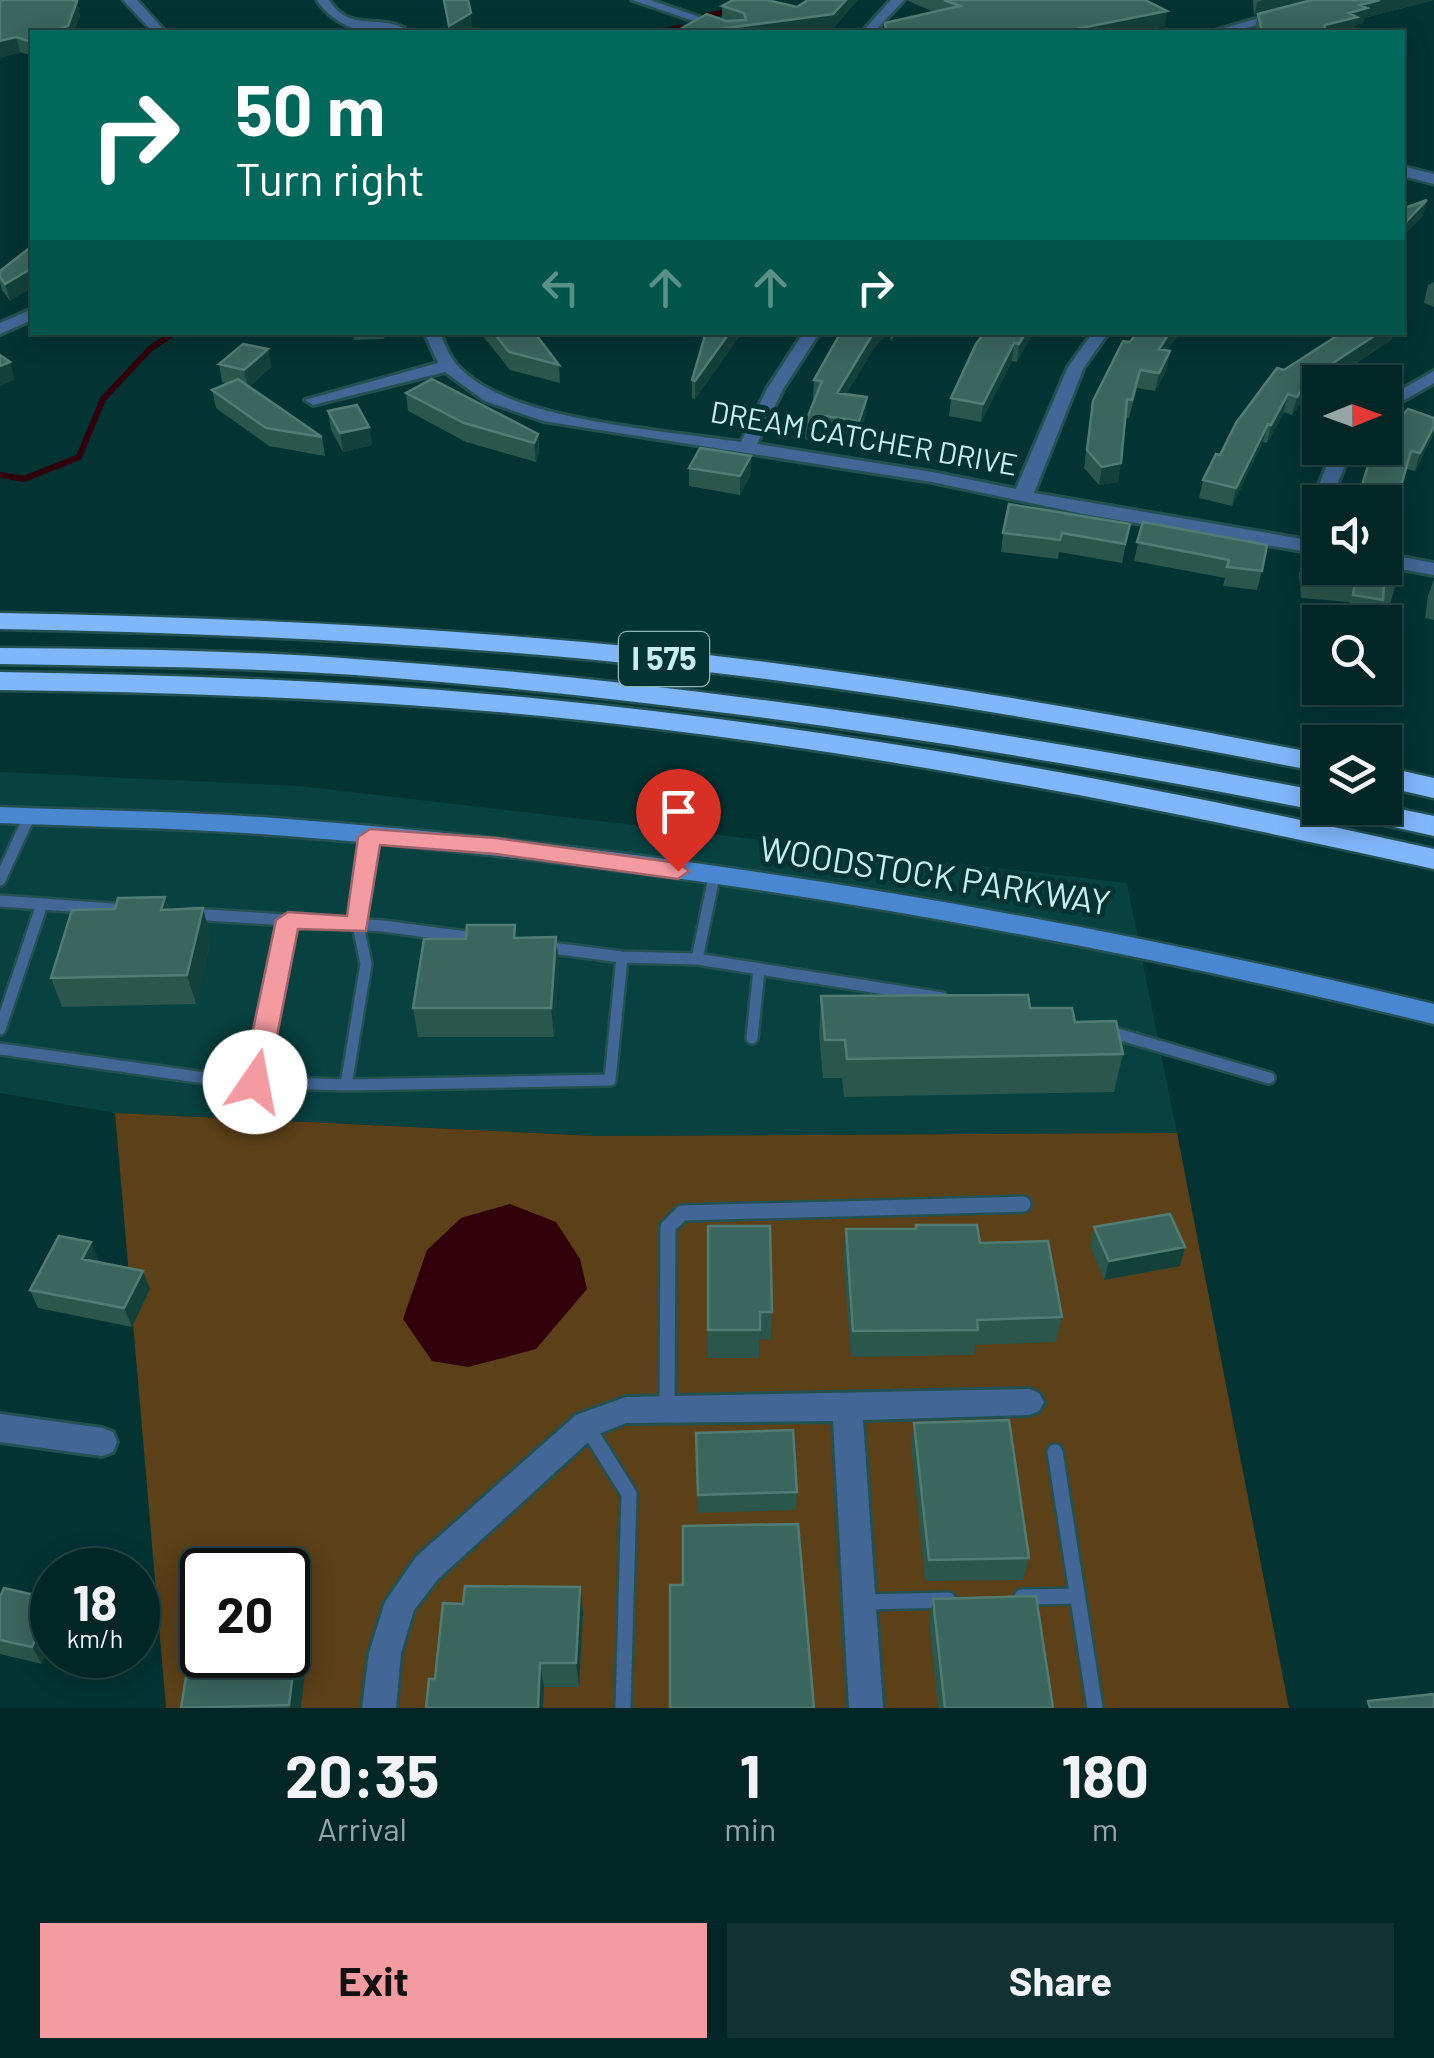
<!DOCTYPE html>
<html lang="en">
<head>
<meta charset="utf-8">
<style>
	:root { --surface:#022626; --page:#103232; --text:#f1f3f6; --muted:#96a5a7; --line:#234343; --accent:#f49aa1 }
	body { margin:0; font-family:Barlow,sans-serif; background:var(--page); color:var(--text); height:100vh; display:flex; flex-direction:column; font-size:38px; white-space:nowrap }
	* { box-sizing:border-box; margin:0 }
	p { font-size:32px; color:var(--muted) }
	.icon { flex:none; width:55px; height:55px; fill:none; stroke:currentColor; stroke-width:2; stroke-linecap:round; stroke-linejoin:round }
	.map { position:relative; height:1708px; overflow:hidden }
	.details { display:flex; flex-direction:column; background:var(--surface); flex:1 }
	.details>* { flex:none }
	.banner { position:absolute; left:30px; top:30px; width:1375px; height:305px; border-radius:0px; box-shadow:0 5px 25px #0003,0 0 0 2px var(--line); background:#00695c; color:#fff; overflow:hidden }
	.needle { width:65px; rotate:89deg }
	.controls { position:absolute; left:1302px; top:365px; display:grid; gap:20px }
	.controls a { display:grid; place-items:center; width:100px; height:100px; border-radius:0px; background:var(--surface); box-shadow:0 5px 25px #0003,0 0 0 2px var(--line); font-size:50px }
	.speed { position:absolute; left:30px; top:1548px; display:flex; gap:20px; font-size:50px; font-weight:700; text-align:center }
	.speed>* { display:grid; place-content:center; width:130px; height:130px; border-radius:50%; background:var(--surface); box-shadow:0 5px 25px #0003,0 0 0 2px var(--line); line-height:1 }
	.speed small { font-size:25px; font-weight:400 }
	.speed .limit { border:5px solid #111; border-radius:15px; background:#fff; color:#111 }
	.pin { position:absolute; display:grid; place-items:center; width:85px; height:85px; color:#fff; margin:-102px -42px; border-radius:50% 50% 50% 0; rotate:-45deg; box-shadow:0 0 10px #0007 }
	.pin .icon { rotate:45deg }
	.me { position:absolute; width:110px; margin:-55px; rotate:12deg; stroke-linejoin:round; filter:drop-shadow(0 0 8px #0008) }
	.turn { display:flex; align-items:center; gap:35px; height:210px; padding:0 40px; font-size:45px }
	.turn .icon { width:130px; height:130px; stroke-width:2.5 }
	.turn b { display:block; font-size:70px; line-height:85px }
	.lanes { display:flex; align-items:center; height:95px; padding:0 40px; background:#0003; justify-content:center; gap:50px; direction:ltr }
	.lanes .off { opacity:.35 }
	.eta { display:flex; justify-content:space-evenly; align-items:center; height:170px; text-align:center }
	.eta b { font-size:60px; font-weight:700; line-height:70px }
	.button { display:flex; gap:20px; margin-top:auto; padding:20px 40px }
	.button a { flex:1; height:115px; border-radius:0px; background:var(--accent); color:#111; font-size:40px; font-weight:700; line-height:115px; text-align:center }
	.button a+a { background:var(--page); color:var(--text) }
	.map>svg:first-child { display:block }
	.built { fill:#074140 }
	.green { fill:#5b4018; fill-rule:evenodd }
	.water { fill:#31000a }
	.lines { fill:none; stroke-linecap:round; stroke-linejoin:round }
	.stream-far1 { stroke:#31000a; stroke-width:5 }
	.stream { stroke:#31000a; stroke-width:6 }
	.service-far1-casing { stroke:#235151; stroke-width:16 }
	.service-casing { stroke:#235151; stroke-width:20 }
	.minor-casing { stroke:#235151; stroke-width:6 }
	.tertiary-casing { stroke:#235151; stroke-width:5 }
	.secondary-casing { stroke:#235151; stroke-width:5 }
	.motorway-casing { stroke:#235151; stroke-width:5 }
	.service-far1 { stroke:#426796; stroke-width:11 }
	.service { stroke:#426796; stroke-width:15 }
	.minor { fill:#426796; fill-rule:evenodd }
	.tertiary { fill:#426796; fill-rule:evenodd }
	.secondary { fill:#4a87d1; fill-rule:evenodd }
	.motorway { fill:#80b7fc; fill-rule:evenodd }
	.wall { fill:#2a564b }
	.shaded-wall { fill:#13413a }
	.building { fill:#3b665d; stroke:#517c74; stroke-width:2.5 }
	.route { fill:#f49aa1; stroke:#9f6469; stroke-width:2.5 }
	.labels { text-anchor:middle; stroke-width:10; stroke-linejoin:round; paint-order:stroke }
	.far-street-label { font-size:30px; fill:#c8efee; stroke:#033333 }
	.shield { fill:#033333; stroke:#8db7b6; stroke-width:2.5 }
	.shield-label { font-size:32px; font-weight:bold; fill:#c8efee }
	.street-label { font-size:35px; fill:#c8efee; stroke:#033333 }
</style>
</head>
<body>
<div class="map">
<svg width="1434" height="1708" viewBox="0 0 1434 1708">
	<rect width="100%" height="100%" fill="#033333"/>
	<!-- built -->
	<path class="built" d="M0 772 301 786 1127 883 1177 1133 598 1136 115 1113 0 1093Z"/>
	<!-- green -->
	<path class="green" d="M115 1113 598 1136 1177 1133 1289 1708H166ZM202 1570H288V1655H202Z"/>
	<!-- water -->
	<path class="water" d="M510 1204 556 1222 580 1259 587 1289 536 1349 468 1367 432 1361 403 1319 427 1250 461 1218Z"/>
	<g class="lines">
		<!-- stream-far1 -->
		<path class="stream-far1" d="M704 16 729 11
			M659 32 681 27"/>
		<!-- stream -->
		<path class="stream" d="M0 475 24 479 79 457 103 399 150 349 175 332"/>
		<defs>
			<path id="service-far1" d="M0 880 29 817
				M0 901 42 904 0 1029
				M42 904 127 910
				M191 914 383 926 481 939
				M544 947 622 957 697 959 942 998
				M697 959 714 877
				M1107 1031 1269 1078
				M752 1038 759 970
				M0 1049 226 1081 346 1085 610 1080 622 957
				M255 1082 288 920
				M346 1085 366 964 358 925 370 837"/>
			<path id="service" d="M667 1409 668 1227 682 1213 1023 1204
				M586 1425 629 1494 623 1708
				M1055 1452 1095 1708
				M1022 1597 1077 1596
				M862 1602 948 1600"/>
			<path id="minor" d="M317 0H329C348 32 378 15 404 28 376 43 333 26 317 0Z
				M632 0H650L743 32H726Z
				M891 0H904L874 32H862Z
				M1283 11 1287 12V18L1229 32H1211Z
				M32 309V320L0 334V323Z
				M424 332H440C446 348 451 361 464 372 516 421 669 431 741 442L767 389 804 332H820L783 389 757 444 932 472 1016 489 1068 367 1093 332H1109L1084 367 1034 493 1320 542V554L1083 514 932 482 543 421 485 401 445 372 313 405 305 400 438 363Z
				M1434 371V383L1385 411V399Z
				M1334 448H1352L1330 502 1315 506 1312 502Z
				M1385 554 1434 563V575L1385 566Z
				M1029 1389 1039 1393 1044 1402 1039 1411 1029 1415 863 1420 883 1708H849L833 1421 626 1423 596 1435 438 1579 414 1610 401 1653 396 1708H362L369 1653 385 1602 416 1557 576 1415 626 1397Z
				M0 1414 102 1428 113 1432 117 1442 113 1452 102 1456 0 1442Z"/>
			<path id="tertiary" d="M123 0H137L166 32H153Z
				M1402 166 1434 174V184L1402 176Z"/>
			<path id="secondary" d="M0 807C95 811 192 811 287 819 674 849 1056 913 1434 1004V1024C1057 932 675 866 287 836 192 828 95 827 0 823Z"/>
			<path id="motorway" d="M0 613C222 617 443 627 664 650 884 674 1102 711 1320 754V772C1102 729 884 691 664 667 443 643 222 633 0 629Z
				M0 648C118 649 237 650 355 659 680 681 1000 730 1320 791V808H1331L1320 811C1001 748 680 699 355 675 237 667 119 666 0 664Z
				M0 672C181 675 362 681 542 699 843 728 1139 783 1434 849V869C1139 803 843 746 542 716 362 699 181 692 0 690Z
				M1385 767 1434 778V798L1385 787Z
				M1385 806 1434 816V836L1340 815 1335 808Z"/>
		</defs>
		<!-- service-far1 casing -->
		<use href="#service-far1" class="service-far1-casing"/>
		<!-- service casing -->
		<use href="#service" class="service-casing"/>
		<!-- minor casing -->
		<use href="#minor" class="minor-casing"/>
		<!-- tertiary casing -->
		<use href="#tertiary" class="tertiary-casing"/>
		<!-- secondary casing -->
		<use href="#secondary" class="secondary-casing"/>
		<!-- motorway casing -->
		<use href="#motorway" class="motorway-casing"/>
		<!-- service-far1 -->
		<use href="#service-far1" class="service-far1"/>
		<!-- service -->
		<use href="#service" class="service"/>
		<!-- minor -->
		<use href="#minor" class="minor"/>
		<!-- tertiary -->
		<use href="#tertiary" class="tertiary"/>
		<!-- secondary -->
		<use href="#secondary" class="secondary"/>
		<!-- motorway -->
		<use href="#motorway" class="motorway"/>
	</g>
	<!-- wall -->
	<path class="wall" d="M0 0 77 1 80 16 32 56 20 52 0 58Z
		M906 0H1145L1165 26 1133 32H884L885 23 934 12Z
		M1253 0H1434L1364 18 1363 23 1355 25 1353 32H1255L1257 16 1254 17Z
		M722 6 797 7 833 29 809 32 722 19Z
		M32 246 10 301 2 290 0 282V271Z
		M1434 282V307L1424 303 1428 285Z
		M353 332H386L384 339 354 340Z
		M476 332H534L559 365 560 383 510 370 482 335 477 336Z
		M706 332H741V334L695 399 692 398V380Z
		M841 332H898L891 341 889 333 876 345 846 394 866 415 858 439 824 435 818 445 805 439 806 421 815 398H813L814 380Z
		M985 332H1033L1017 362 1012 361 981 422 949 416 951 398Z
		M1343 332H1393L1391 340 1305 397 1292 415 1284 412 1267 443 1263 442 1232 506 1199 498 1203 480 1284 370Z
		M1177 337 1167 350V369L1155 391 1137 388 1129 418H1126L1118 482 1099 485 1084 468 1093 401 1130 342Z
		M268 349 271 367 249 387 322 437 325 456 269 446 216 408 212 390 228 384 222 382 219 364Z
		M406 393 538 434 539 452 536 462 466 442 408 411Z
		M328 411 369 427 372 445 343 452 331 430Z
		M1434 418V431L1432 437 1415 471 1406 469 1387 537 1385 536V502L1380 450Z
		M751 456V474L740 495 689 486V468Z
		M1143 522 1262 571 1257 590 1223 586 1225 578 1134 561Z
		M1130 524 1122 563 1059 552 1058 559 1001 552 1003 533Z
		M1304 555 1395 586 1390 605 1382 604 1377 619 1348 614 1349 602 1301 598 1299 574Z
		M1434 579V620L1425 618 1428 596Z
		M165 897 169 909 211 938 196 1004 62 1007 51 978 115 909Z
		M556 937 559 967 554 1037H418L413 1008 516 938Z
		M821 996 1030 1008 1075 1022 1123 1054 1114 1092 844 1097 842 1078H823L819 1034Z
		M708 1226 772 1312 771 1340 759 1339V1358H708Z
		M1094 1227 1185 1247 1180 1266 1104 1280 1090 1246Z
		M846 1229 980 1243 1062 1317 1056 1342 975 1345 974 1355 851 1357 843 1255Z
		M99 1261 150 1289 132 1327 38 1308 30 1290Z
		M914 1423 1029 1558 1023 1580 925 1581 911 1445Z
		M696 1433 797 1492 796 1510 698 1513Z
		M580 1587 583 1612 579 1687H544L435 1679 463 1604Z
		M4 1588 42 1664 0 1654V1597Z
		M933 1599 1053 1708H938L929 1624Z
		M298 1630 307 1655 301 1708H181Z"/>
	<!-- shaded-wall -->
	<path class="shaded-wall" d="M846 0H858L833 29 809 32H697Z
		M1263 0H1316L1254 17 1257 2Z
		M1380 0H1434L1364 18 1363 23 1355 25 1353 32H1323L1325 25 1360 5Z
		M77 1 80 16 74 32H50Z
		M1167 11 1165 26 1133 32H1076V29Z
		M471 13 472 28 464 32H450L449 26Z
		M16 37 20 52 0 58V41Z
		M32 39V56L28 41Z
		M1427 200 1423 216 1402 238V226Z
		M32 268V288L10 301 5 284Z
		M730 332H741V334L695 399V381Z
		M874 332H890L876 345 836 411 837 393Z
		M1026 332H1033L1017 362 1019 344Z
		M1170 332H1183L1177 337 1156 366 1159 349Z
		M1380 332H1393L1391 340 1326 382H1320V387L1305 397 1292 415 1297 397 1309 379Z
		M1014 343 1012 361 981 422 983 404Z
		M268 349 271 367 248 388 244 370Z
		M1170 351 1167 369 1155 391 1159 373Z
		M10 362 15 380 0 386V366Z
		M1288 394 1284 412 1267 443 1271 425Z
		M867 397 866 415 858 439 859 421Z
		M825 416 824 435 818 445 819 427Z
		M1268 424 1263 442 1232 506 1236 488Z
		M1434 426 1432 437 1415 471 1420 453Z
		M369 427 372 445 343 452 340 433Z
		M538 434 539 452 536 462 534 443Z
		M751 456V474L740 495V476Z
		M1121 463 1118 482 1099 485 1102 467Z
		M165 897 173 926 161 910Z
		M203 908 211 938 196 1004 187 975Z
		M556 937 559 967 554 1037 551 1008Z
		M91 1242 99 1261 90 1278 82 1259Z
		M1185 1247 1180 1266 1104 1280 1109 1261Z
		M143 1271 150 1289 132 1327 124 1308Z
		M580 1587 583 1612 579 1687 576 1663Z
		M52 1604V1642L42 1664 32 1647Z
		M298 1630 307 1655 301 1708H290L289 1705Z
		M540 1663 544 1687 543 1708H538Z"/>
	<!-- building -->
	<path class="building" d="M0 0H73L77 1 68 26 50 32H32V39L28 41 16 37 0 41Z
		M444 0H468L471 13 449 26Z
		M733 0H767L797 7 808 0H846L833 14 697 32H675L707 14 726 21 746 20 744 13 722 6Z
		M944 0H1145L1167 11 1076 29 1094 32 886 31 885 23 960 6Z
		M1312 0H1380L1360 5 1367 8 1349 13 1357 17 1325 25 1324 32H1262L1258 14Z
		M1427 200 1402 226V209Z
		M32 246V268L5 284 0 277V271Z
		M493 332H534L559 365 509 352Z
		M706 332H730L695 381 692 380Z
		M841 332H874L837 393 867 397 859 421 825 416 819 427 806 421 822 381 814 380Z
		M985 332H1026L1019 344 1014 343 983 404 951 398 976 344Z
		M1138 332H1170L1159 349 1170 351 1159 373 1140 370 1132 400 1127 399 1121 463 1102 467 1087 450 1093 401 1123 341 1130 342Z
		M1343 332H1380L1309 379 1297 397 1288 394 1271 425 1268 424 1236 488 1203 480 1216 454 1220 455 1236 423 1277 368 1284 370Z
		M243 344 268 349 244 370 219 364Z
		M0 355 10 362 0 366Z
		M238 379 322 437 266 428 212 390Z
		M432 379 538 434 534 443 464 423 406 393Z
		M357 405 369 427 340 433 328 411Z
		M1408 409 1434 418V426L1420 453 1411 451 1392 518 1385 514V502H1357L1373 449 1380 450 1382 448H1385V441L1393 425Z
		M700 448 751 456 740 476 689 468Z
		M1009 504 1130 524 1125 544 1062 533 1060 540 1003 533Z
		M1143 522 1267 545 1262 571 1227 567 1229 560 1137 542Z
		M1304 555 1320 557V568H1384L1397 570 1395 586 1384 585 1383 600 1353 595 1355 582 1306 579Z
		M165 897 161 910 203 908 187 975 51 978 72 910 115 909 118 898Z
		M467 925H515L514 938 556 937 551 1008H413L424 939H466Z
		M1028 995 1030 1008H1072L1075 1022 1116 1021 1123 1054 847 1059 845 1040H825L821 996Z
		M1170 1214 1185 1247 1109 1261 1094 1227Z
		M916 1225H977L980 1243 1048 1241 1062 1317 977 1320 978 1330 853 1331 846 1229H916Z
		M708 1226H770L772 1312H760V1330H708Z
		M59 1236 91 1242 82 1259 143 1271 124 1308 30 1290Z
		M1009 1420 1029 1558 929 1560 914 1423Z
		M793 1430 797 1492 698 1495 696 1433Z
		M798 1524 814 1708H670V1585H683V1526Z
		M465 1586 580 1587 576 1663H540L538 1708H426L429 1679H435L443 1603 463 1604Z
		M4 1588 52 1599V1604L32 1647 0 1640V1597Z
		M1036 1596 1053 1708H945L933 1599Z
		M288 1630H298L289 1705 181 1708 193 1633H202V1655H288Z
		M1434 1694V1708H1370L1368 1701Z"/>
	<!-- route -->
	<path class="route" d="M370 829 496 838 678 863 689 871 678 879 496 854 380 845 366 931 298 929 268 1082 264 1089H246L242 1082 276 920 288 912 347 916 358 837Z"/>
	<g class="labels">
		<!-- far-street labels -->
		<g class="far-street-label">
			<text transform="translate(864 439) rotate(10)" y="10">DREAM CATCHER DRIVE</text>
		</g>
		<!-- shield labels -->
		<rect class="shield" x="619" y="632" width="90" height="54" rx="8"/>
		<g class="shield-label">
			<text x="664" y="670">I 575</text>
		</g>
		<!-- street labels -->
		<g class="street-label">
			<text transform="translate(935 876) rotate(9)" y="12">WOODSTOCK PARKWAY</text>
		</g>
	</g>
</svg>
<div class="controls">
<a><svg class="needle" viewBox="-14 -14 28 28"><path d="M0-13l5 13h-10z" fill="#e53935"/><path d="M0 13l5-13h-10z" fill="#96a5a7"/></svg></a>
<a><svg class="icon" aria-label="sound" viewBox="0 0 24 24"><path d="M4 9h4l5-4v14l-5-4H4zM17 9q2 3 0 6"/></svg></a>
<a><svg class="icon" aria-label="search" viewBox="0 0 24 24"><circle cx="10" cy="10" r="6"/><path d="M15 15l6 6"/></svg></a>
<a><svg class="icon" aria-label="layers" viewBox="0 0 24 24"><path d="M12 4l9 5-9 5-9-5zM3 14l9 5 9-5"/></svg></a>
</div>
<div class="speed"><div>18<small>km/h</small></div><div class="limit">20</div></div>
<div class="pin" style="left:678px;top:871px;background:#d93025"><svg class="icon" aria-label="arrive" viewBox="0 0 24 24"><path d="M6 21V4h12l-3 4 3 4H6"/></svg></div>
<svg class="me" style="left:255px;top:1082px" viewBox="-20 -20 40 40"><circle r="19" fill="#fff"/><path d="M0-13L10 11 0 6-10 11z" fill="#f49aa1"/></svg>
<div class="banner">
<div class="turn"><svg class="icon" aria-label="right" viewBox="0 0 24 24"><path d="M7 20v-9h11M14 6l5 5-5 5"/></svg><div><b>50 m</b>Turn right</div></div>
<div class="lanes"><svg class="icon off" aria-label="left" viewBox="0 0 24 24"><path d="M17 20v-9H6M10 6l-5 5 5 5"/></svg><svg class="icon off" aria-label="ahead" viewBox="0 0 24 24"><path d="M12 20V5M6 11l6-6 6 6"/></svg><svg class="icon off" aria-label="ahead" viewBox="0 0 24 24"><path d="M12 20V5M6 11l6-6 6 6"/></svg><svg class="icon" aria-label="right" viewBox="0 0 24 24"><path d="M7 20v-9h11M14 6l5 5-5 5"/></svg></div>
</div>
</div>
<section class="details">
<div class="eta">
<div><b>20:35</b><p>Arrival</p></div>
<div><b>1</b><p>min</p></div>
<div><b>180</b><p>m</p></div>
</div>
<div class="button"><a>Exit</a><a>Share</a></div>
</section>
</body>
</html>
